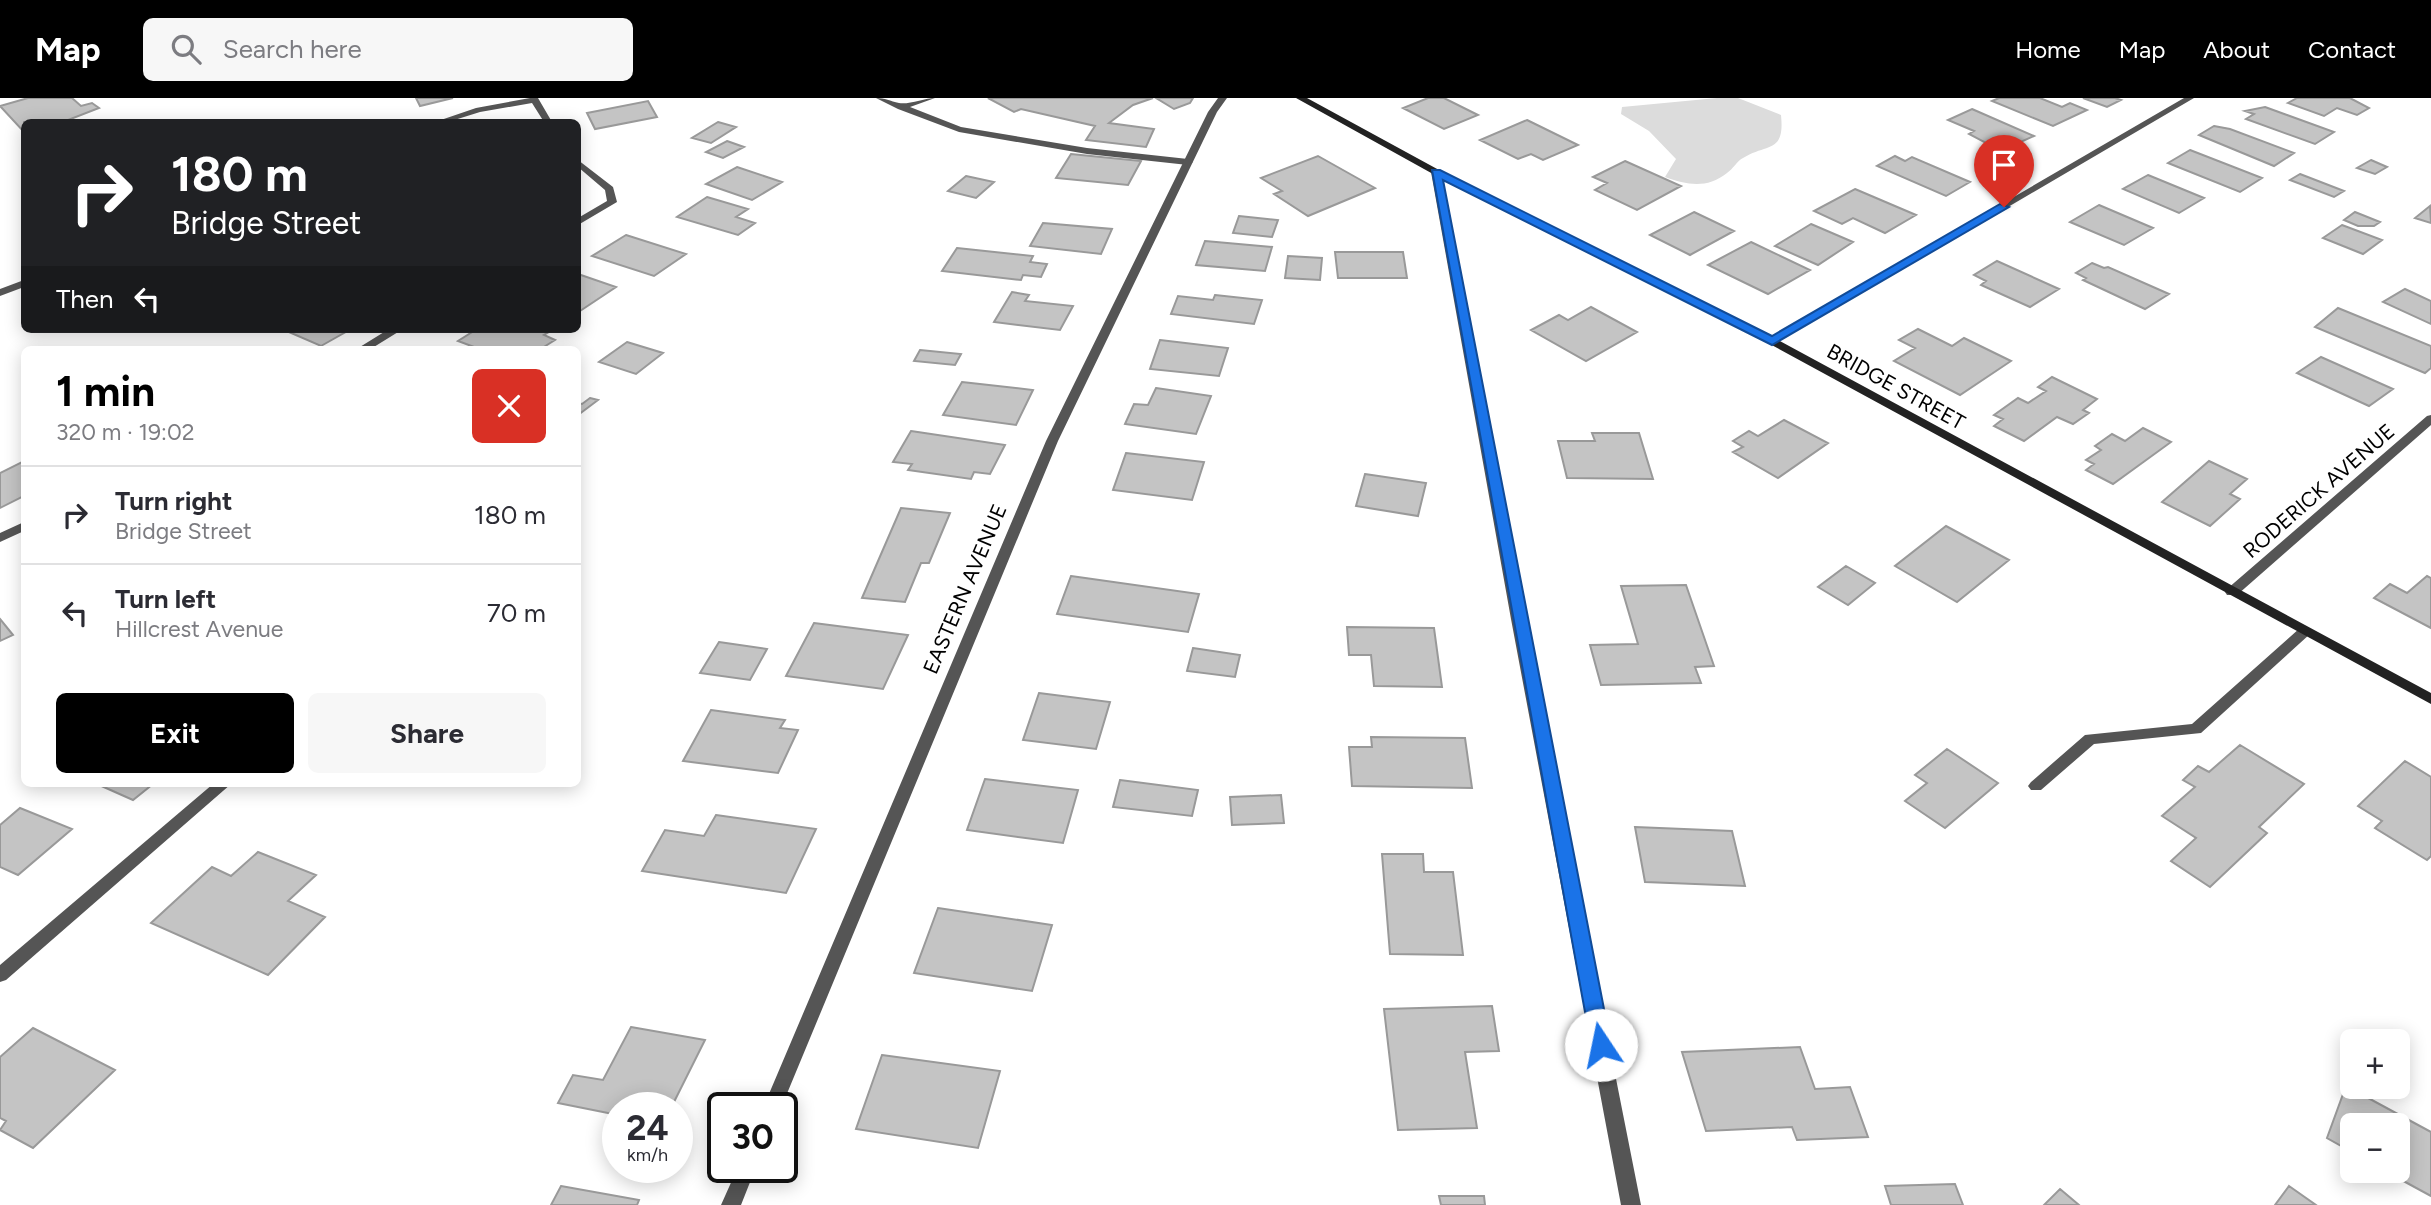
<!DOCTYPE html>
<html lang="en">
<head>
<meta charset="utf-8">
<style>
	:root { --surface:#fff; --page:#f7f7f7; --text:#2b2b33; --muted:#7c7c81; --line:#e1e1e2; --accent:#000 }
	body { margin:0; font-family:Figtree,sans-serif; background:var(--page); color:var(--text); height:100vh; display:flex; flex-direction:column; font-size:26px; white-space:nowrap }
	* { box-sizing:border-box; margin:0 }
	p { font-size:23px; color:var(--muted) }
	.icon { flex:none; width:38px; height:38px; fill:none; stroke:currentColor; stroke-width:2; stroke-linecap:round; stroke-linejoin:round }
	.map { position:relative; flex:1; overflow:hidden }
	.details { position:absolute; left:21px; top:248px; width:560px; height:441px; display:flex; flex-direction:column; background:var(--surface); border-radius:10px; box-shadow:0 4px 18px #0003 }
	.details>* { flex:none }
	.hud { position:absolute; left:21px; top:21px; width:560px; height:214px; border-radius:10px; box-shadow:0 4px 18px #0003; background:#202124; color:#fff; overflow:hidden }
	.controls { position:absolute; left:2340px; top:931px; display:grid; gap:14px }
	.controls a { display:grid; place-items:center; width:70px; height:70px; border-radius:10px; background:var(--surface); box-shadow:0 4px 18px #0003; font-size:35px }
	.speed { position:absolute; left:602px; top:994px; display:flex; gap:14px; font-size:35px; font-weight:700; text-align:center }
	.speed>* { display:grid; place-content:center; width:91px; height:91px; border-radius:50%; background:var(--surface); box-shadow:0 4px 18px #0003; line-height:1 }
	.speed small { font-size:18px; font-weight:400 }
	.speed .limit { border:4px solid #111; border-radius:10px; background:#fff; color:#111 }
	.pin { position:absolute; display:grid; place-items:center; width:60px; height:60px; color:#fff; margin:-72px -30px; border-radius:50% 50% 50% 0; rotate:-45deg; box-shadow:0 0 7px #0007 }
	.pin .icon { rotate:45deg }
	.me { position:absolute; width:77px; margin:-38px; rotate:349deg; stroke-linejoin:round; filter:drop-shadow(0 0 5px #0008) }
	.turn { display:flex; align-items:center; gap:24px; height:147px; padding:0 35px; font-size:32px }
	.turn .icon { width:91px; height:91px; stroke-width:2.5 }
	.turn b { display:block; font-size:49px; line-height:60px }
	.then { display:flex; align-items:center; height:66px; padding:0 35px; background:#0003; gap:14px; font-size:26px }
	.round { display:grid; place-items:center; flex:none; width:74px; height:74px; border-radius:10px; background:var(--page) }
	.headline { display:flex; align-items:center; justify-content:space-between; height:119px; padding:0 35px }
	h1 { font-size:42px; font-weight:700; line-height:52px; color:var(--accent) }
	.button { display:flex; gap:14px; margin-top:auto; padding:14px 35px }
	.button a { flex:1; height:80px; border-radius:10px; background:var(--accent); color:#fff; font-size:28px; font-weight:700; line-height:80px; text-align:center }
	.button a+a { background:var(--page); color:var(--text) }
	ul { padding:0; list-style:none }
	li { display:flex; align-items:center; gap:21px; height:98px; padding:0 35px; border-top:2px solid var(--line) }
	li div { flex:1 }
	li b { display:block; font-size:26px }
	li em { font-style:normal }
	header { display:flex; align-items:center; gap:42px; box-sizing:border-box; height:98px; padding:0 35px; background:var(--accent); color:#fff }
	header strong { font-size:33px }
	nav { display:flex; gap:38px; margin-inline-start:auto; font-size:24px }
	.search { width:490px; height:63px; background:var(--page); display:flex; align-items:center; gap:18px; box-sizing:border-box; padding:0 24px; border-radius:10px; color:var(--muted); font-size:26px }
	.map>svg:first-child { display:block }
	.green { fill:#dcdcdc }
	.building { fill:#c4c4c4; stroke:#999; stroke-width:2 }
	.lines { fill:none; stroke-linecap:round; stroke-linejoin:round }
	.lane { fill:#555; fill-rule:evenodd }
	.street { fill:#555; fill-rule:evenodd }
	.secondary { fill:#222; fill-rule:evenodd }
	.route { fill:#1a73e8; stroke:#114b97; stroke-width:2 }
	.labels { text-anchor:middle; stroke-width:6; stroke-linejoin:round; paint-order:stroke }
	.street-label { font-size:21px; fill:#000; stroke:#fff }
</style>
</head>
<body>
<header>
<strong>Map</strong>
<div class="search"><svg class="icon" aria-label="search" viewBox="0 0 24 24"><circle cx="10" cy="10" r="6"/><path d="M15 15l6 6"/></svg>Search here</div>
<nav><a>Home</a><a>Map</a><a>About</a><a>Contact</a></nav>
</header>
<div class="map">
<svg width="2431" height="1107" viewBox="0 0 2431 1107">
	<rect width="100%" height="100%" fill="#fff"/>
	<!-- green -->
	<path class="green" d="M1717 0H1738L1781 17C1785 56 1767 45 1743 60 1737 63 1733 71 1727 75 1707 91 1687 87 1665 79L1676 61 1649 33 1621 16 1622 9Z"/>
	<!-- building -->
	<path class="building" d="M28 0H72L81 8 92 5 99 10 63 24H24V34L0 8Z
		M416 0H453L420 8Z
		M988 0H1153L1133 7 1109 25 1154 31 1146 49 1086 42 1095 28 1021 11 1014 14Z
		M1156 0H1193L1190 5 1174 11Z
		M1428 0H1444L1478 17 1444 31 1403 10Z
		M1999 0H2040L2062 9 2070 5 2087 12 2053 28 1992 3Z
		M2083 0H2115L2121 2 2107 9Z
		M2297 0H2350L2369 10 2357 17 2337 10 2324 18 2288 5Z
		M648 3 657 19 595 31 587 15Z
		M2265 9 2334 34 2315 46 2246 21 2254 16 2245 13Z
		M1972 11 2034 38 2001 53 1969 36 1974 33 1948 22Z
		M1527 22 1578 47 1543 62 1531 56 1518 61 1480 42Z
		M718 24 736 29 711 45 692 40Z
		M2214 28 2230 31 2294 55 2274 68 2199 37Z
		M727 43 744 49 723 60 706 54Z
		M2190 52 2262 80 2240 94 2168 65Z
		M1071 56 1141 63 1128 87 1056 80Z
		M1318 58 1375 90 1308 118 1274 96 1282 93 1261 80Z
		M1895 58 1905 63 1912 59 1970 84 1946 98 1877 68Z
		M2371 62 2387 69 2375 76 2357 70Z
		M1625 63 1681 88 1637 112 1595 92 1607 85 1593 79Z
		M737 69 782 84 752 102 706 86Z
		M2300 76 2344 93 2334 99 2290 82Z
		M2148 77 2204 100 2179 115 2123 91Z
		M966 78 994 84 976 100 948 93Z
		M1855 91 1916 117 1885 135 1853 120 1842 126 1814 113Z
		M707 99 748 111 736 119 755 125 738 137 677 119Z
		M2099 107 2153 130 2124 147 2070 124Z
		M2430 108 2431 125 2415 120Z
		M1694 114 1734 133 1690 157 1650 137Z
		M2355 114 2380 124 2374 128H2358L2344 122Z
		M1239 118 1278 122 1272 139 1233 135Z
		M1043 125 1112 131 1101 156 1030 148Z
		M1811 126 1853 144 1818 167 1775 148Z
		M2342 127 2382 142 2363 156 2323 140Z
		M626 137 686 156 654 178 592 158Z
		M1205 143 1272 149 1265 173 1196 167Z
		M1751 144 1810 172 1768 196 1708 167Z
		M957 150 1033 158 1030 164 1047 166 1041 179 1023 177 1021 182 942 173Z
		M1335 154H1403L1407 180H1338Z
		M1288 158 1322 160 1320 182 1285 180Z
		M1997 163 2059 191 2030 209 1981 187 1986 183 1974 177Z
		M2092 165 2104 170 2108 169 2169 196 2145 211 2083 182 2086 180 2076 175Z
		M578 176 616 189 580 213Z
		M2405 191 2431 203V226L2383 204Z
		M1012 194 1029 197 1025 203 1073 208 1060 232 994 224Z
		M1215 197 1262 202 1254 226 1171 216 1178 198 1213 202Z
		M1591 209 1637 234 1586 263 1531 232 1559 217 1568 222Z
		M2338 210 2431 248V270L2425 275 2315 229Z
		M282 231H351L321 248Z
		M477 231H554L544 237 555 242 539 252H482L458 243Z
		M1918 231 1952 248 1964 240 2011 263 1960 297 1894 263 1915 250 1899 242Z
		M1160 242 1228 250 1219 278 1150 271Z
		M627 244 663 255 636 276 599 264Z
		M920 252 961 256 955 267 914 263Z
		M2321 259 2393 291 2369 308 2297 275Z
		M2052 279 2097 301 2083 312 2089 315 2073 326 2057 319 2024 343 1994 328 2003 321 1994 317 2018 300 2028 305 2046 293 2038 289Z
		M962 284 1033 292 1016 327 943 317Z
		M1156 290 1211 298 1196 336 1125 326 1134 306 1148 307Z
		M590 300 598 302 578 317V305L582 306Z
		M1784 322 1828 345 1778 380 1733 354 1743 349 1733 343 1749 333 1758 338Z
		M2143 330 2171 344 2113 386 2086 372 2094 366 2086 362 2101 352 2095 348 2112 336 2125 343Z
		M911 333 1005 347 990 376 974 374 971 381 908 372 912 366 893 364Z
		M1592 335H1639L1653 381 1567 380 1558 343H1595Z
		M1126 355 1204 364 1192 402 1113 392Z
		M24 363V398L0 410V375Z
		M2209 363 2247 381 2230 396 2240 401 2210 428 2162 404Z
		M1365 376 1426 385 1418 418 1356 408Z
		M901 410 950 415 929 465H921L905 504 862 500Z
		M1946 428 2009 462 1957 504 1895 468Z
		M1846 468 1875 485 1848 507 1818 489Z
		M1071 478 1199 496 1188 534 1057 516Z
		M2427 478 2431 480V530L2374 500 2390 486 2407 495Z
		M1686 487 1714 568 1695 569 1701 585 1601 587 1590 547 1638 546 1621 488Z
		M0 521 13 537 0 543Z
		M814 525 908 537 883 591 786 578Z
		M1347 529 1434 530 1442 589 1374 588 1371 557H1349Z
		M719 544 767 551 750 582 700 575Z
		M1193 550 1240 557 1235 579 1187 573Z
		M1039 595 1110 604 1096 651 1023 642Z
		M711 612 785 622 780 630 798 632 778 675 683 663Z
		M1371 639 1465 640 1472 690 1352 688 1349 649H1372Z
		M2240 647 2304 686 2259 729 2267 735 2210 789 2171 763 2196 740 2162 718 2195 689 2183 682 2198 668 2209 674Z
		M1947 651 1998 685 1945 730 1905 703 1927 685 1915 677Z
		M2405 663 2431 679V758L2427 762 2375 730 2382 723 2358 708Z
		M985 681 1078 692 1063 745 967 732Z
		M1120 682 1198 692 1192 718 1113 709Z
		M97 686H153L133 702Z
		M1281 697 1284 725 1232 727 1230 699Z
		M20 710 72 731 18 777 0 769V727Z
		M716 717 816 731 786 795 642 773 665 732 704 738Z
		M1635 729 1732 733 1745 788 1645 784Z
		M258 754 316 777 288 803 325 819 268 877 151 825 212 769 231 778Z
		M1382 756H1423L1424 774H1453L1463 857 1390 856Z
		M938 810 1052 827 1032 893 914 875Z
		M1492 908 1499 953 1465 954 1477 1030 1398 1032 1384 911Z
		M631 929 705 942 671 1010H618V1017L558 1005 573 977 603 982Z
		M33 930 115 972 33 1050 0 1032 6 1023 0 1020V959Z
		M1800 949 1815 991 1850 989 1868 1039 1797 1042 1792 1029 1706 1033 1682 954Z
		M882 957 1000 973 978 1050 856 1031Z
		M2346 988 2431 1034V1098L2385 1073H2398V1027H2352V1054L2327 1040Z
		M1955 1086 1963 1107H1891L1885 1088Z
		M561 1088 639 1102 637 1107H551Z
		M2289 1088 2316 1107H2275Z
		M2060 1091 2079 1107H2044Z
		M1439 1098H1484L1485 1107H1441Z"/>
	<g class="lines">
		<!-- lane -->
		<path class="lane" d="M876 0C885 0 890 3 899 5 908 7 925 0 935 0L910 9 961 29 1087 50 1188 61 1193 64 1188 67 1087 56 959 34 898 11Z
			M2305 528 2312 533 2310 536 2201 635 2094 646 2041 692H2031L2028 688 2031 684 2085 637 2192 626 2300 530Z"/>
		<!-- street -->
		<path class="street" d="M530 0H538L552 24H544L532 5 480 14 448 24H435L476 10Z
			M1218 0H1227L1217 14 1058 343 781 1010H763L1046 343 1208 14Z
			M2184 0H2194L1776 245H1768L1766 243Z
			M578 62 613 89 617 104 578 127V120L607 103 605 92 578 69Z
			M1436 71 1441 74 1525 521 1641 1107H1621L1511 521 1431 74Z
			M24 182V189L0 198V191Z
			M389 231H403L369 252H355Z
			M2431 317V327L2237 497H2227L2225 494 2227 491 2427 318Z
			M24 424V433L0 444V435Z
			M213 686H231L6 882 0 884V867Z
			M738 1069H756L741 1107H721Z"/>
		<!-- secondary -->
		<path class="secondary" d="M1296 0H1307L1439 72 1776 241 2431 595V606L1768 245 1433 76Z"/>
	</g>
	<!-- route -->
	<path class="route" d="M1432 72H1440L1772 238 2000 106 2009 109 1772 247 1443 82 1611 947 1608 954 1601 956 1593 954 1591 947Z"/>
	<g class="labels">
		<!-- street labels -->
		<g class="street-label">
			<text transform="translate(1896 289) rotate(29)" y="7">BRIDGE STREET</text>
			<text transform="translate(2319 393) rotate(-41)" y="7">RODERICK AVENUE</text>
			<text transform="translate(965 491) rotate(-67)" y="7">EASTERN AVENUE</text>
		</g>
	</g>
</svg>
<div class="controls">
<a>+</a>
<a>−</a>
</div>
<div class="speed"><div>24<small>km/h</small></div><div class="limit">30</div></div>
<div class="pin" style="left:2004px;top:109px;background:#d93025"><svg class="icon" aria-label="arrive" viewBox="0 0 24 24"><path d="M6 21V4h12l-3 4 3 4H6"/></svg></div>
<svg class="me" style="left:1601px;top:947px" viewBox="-20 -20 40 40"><circle r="19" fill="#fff"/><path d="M0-13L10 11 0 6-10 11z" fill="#1a73e8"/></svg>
<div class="hud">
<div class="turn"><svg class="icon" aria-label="right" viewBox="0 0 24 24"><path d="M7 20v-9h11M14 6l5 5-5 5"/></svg><div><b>180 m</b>Bridge Street</div></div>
<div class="then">Then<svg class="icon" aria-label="left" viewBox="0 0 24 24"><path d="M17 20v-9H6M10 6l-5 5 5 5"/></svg></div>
</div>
<section class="details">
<div class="headline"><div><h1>1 min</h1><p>320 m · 19:02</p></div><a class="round" style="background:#d93025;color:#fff"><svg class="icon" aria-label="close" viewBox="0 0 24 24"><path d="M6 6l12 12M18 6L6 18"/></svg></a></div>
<ul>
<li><svg class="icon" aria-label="right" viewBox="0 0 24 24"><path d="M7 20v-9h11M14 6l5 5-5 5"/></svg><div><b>Turn right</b><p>Bridge Street</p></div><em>180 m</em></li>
<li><svg class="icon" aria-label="left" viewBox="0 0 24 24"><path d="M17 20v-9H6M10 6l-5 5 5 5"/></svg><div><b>Turn left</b><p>Hillcrest Avenue</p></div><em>70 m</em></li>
</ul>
<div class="button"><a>Exit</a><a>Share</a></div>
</section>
</div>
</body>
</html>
